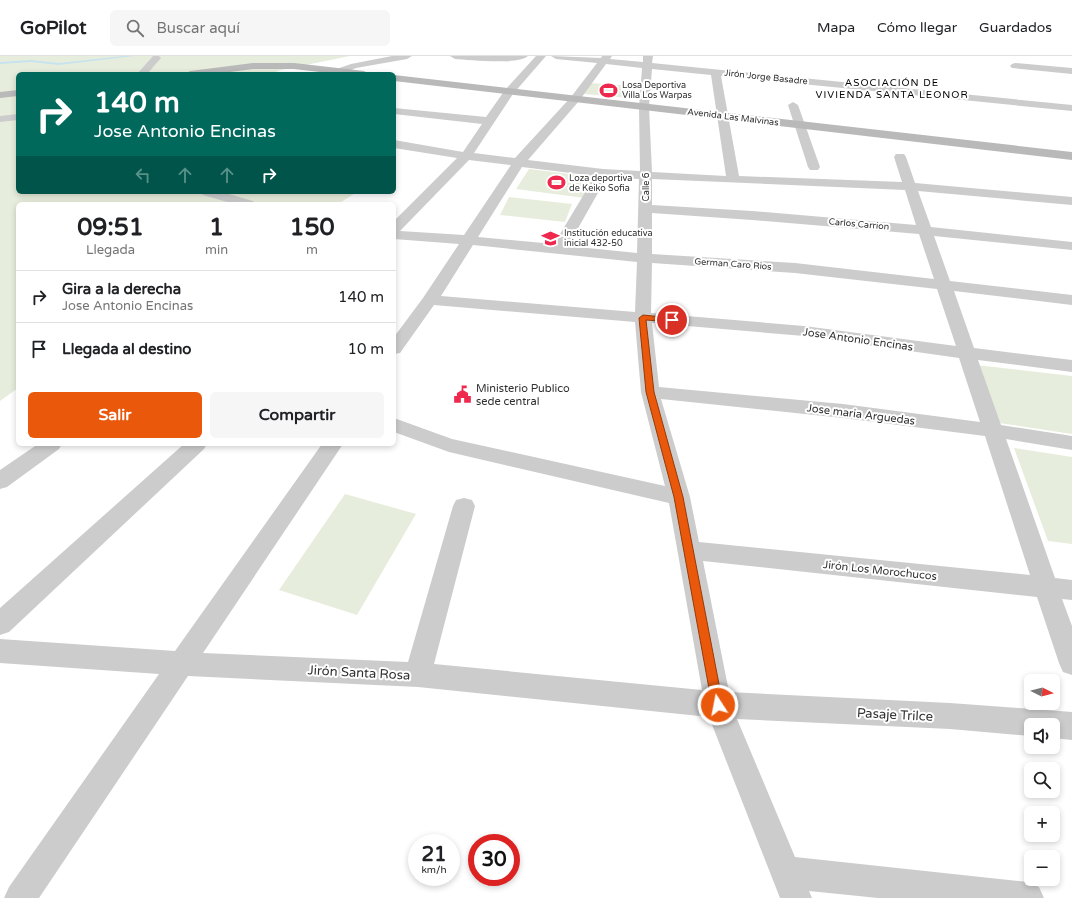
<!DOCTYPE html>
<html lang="es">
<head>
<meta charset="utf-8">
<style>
	:root { --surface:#fff; --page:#f6f6f6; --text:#202124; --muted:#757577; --line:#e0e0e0; --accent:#ea580c }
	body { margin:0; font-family:"Varela Round",sans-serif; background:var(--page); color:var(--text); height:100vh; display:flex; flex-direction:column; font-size:15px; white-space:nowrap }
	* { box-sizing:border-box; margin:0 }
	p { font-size:13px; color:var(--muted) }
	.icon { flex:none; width:22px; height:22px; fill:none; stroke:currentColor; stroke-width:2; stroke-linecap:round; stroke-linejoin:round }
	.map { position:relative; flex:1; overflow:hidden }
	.panel { position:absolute; left:16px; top:146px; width:380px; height:244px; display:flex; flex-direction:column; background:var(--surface); border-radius:6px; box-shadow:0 2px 6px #0003 }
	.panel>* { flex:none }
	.hud { position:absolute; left:16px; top:16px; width:380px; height:122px; border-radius:6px; box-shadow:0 2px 6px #0003; background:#00695c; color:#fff; overflow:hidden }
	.needle { width:26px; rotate:96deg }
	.controls { position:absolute; left:1024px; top:618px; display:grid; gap:8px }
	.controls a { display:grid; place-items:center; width:36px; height:36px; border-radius:6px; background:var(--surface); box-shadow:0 2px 6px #0003; font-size:20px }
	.speed { position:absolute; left:408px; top:778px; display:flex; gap:8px; font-size:20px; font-weight:700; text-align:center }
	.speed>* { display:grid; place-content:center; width:52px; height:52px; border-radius:50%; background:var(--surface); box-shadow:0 2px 6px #0003; line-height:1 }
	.speed small { font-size:10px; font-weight:400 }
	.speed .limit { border:6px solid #d22; background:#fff; color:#111 }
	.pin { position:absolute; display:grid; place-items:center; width:34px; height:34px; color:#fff; margin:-17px; border:2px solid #fff; border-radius:50%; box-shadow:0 1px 4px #0007 }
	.me { position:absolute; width:44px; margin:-22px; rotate:349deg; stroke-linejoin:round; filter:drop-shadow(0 0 3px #0008) }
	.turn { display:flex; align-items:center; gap:14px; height:84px; padding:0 12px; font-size:18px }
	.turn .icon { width:52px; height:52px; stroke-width:2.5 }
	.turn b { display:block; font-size:28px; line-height:34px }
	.lanes { display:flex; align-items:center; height:38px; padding:0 12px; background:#0003; justify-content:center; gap:20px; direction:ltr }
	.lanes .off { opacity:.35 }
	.eta { display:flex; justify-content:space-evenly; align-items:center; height:68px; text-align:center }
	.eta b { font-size:24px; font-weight:700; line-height:28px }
	.cta { display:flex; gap:8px; margin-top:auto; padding:8px 12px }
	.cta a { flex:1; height:46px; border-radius:6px; background:var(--accent); color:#fff; font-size:16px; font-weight:700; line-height:46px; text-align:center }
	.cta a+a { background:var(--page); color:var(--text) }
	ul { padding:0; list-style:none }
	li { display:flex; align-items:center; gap:12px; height:52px; padding:0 12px; border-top:1px solid var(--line) }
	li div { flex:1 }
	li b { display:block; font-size:15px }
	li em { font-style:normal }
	header { display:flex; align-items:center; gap:24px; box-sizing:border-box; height:56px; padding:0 20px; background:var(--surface); border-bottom:1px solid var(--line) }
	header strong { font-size:19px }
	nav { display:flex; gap:22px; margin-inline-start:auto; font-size:14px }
	.search { width:280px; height:36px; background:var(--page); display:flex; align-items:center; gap:10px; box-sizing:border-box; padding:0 14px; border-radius:6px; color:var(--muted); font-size:15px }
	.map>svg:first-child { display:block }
	.green { fill:#e7eddc }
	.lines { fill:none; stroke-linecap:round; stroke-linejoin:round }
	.stream { fill:#c7e3ee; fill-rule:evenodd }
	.street { fill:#ccc; fill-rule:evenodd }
	.secondary { fill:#b9b9b9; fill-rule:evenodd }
	.route { fill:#ea580c; stroke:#983908 }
	.labels { text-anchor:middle; stroke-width:4; stroke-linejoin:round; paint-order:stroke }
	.far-street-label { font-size:9px; fill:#2f2f2f; stroke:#fff }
	.far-poi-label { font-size:9px; fill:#2f2f2f; stroke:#fff; text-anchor:start }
	.far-neighbourhood-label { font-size:10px; letter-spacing:1px; fill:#000; stroke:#fff }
	.street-label { font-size:11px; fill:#2f2f2f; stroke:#fff }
	.poi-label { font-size:11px; fill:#2f2f2f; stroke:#fff; text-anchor:start }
	.near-street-label { font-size:13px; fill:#2f2f2f; stroke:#fff }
</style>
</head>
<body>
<header>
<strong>GoPilot</strong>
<div class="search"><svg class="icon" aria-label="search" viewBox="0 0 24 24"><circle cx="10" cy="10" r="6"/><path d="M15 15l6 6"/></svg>Buscar aquí</div>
<nav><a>Mapa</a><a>Cómo llegar</a><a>Guardados</a></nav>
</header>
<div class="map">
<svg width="1072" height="842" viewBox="0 0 1072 842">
	<rect width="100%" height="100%" fill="#fff"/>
	<!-- green -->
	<path class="green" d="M0 0H350L281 14 270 18H18V136H357L338 148H18V332L0 345Z
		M590 27 634 30 629 42 584 38Z
		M529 113 595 121 585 142 516 133Z
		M509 141 572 148 565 166 500 159Z
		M976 309 1072 320V378L999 367Z
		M1014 392 1072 401V488L1048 485Z
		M345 438 416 458 357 559 279 534Z"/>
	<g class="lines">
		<!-- stream -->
		<path class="stream" d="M123 0H134L59 9 31 6 0 8V6L31 4 59 7Z"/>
		<!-- street -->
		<path class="street" d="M153 0H159L161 2 147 18H137Z
			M392 0H412L407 3 356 12 341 18H327L328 16 351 8Z
			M450 0H528C519 9 469 4 455 3Z
			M536 0H546L513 38 474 97 515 102 571 41 597 7 556 3 551 0 601 2 602 0H612L610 3 643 6V0H653L652 7 1072 49V55L721 20 739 120 902 126 894 101 896 98H904L906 101 915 127 1072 141V149L918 135 931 171 1072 186V194L934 180 950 225 1072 239V249L954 235 974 292 1072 304V316L978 304 1001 369 1072 380V394L1006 383 1055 522 1072 524V544L1062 543 1072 570V619L1063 616 1059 607 1037 541 703 505 729 636 950 647 1072 656V684L1053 682V669H1031V680L950 673 737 663 795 801 1028 826 1039 831 1044 842H878L809 835 812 842H780L709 661 418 631 188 620 39 842H4L9 831 159 618 0 607V583L175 595 322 388H343L203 597 408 606 453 450 456 444 464 442 472 444 475 450 434 608 702 634 669 447 449 396 394 376V362L452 383 665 430 641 336 635 266 434 249 400 297 394 298V281L423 242 459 188 394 183V165L457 102 394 92V84L463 96 482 68 394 58V52L486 61 505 34ZM606 8 642 12 639 51 640 115 603 113 528 104 579 45ZM652 13 711 19 726 120 652 116 649 51ZM469 104 511 109 464 179 400 175ZM522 111 595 120 554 188 478 181ZM607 121 639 123 637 197 568 190ZM652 123 905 134 916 169 752 155 652 149ZM652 157 752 164 919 178 934 223 795 207 652 198ZM473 189 637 206 635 256 441 240ZM652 207 795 217 937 233 956 290 804 270 651 257ZM652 267 804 280 959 302 980 366 843 348 659 331ZM661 343 843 362 985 380 1030 519 699 486 690 441Z
			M1015 7 1072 12V18L1012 12 1010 10 1012 8Z
			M793 46 798 49 820 111 818 114H810L808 111 788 49Z
			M18 58V64L0 66V60Z
			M201 136H222L253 145 255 148H234L203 139Z
			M38 388H62L59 393 7 431 0 433V414Z
			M184 388H207L204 393 9 576 0 579V552Z"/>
		<!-- secondary -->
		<path class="secondary" d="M253 7H294L364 15 369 18H337L294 13H253L215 18H185L190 15Z
			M394 19 1072 96V104L394 25Z
			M18 34V40L0 42V36Z"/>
	</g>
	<!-- route -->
	<path class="route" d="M643 259 672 262 676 264 672 266 646 264 654 336 683 441 723 649 722 653 718 654 713 653 712 649 674 441 646 336 639 262Z"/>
	<!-- icons -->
	<defs>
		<symbol id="stadium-bare" viewBox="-9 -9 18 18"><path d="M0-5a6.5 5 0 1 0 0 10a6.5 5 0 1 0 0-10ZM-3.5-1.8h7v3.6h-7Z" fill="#ef284d" stroke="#fff" stroke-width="2.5" paint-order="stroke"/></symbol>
		<symbol id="school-bare" viewBox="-9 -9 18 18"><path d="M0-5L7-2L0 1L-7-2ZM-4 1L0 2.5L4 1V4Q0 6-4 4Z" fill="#ef284d" stroke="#fff" stroke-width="2.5" paint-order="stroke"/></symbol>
		<symbol id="civic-bare" viewBox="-9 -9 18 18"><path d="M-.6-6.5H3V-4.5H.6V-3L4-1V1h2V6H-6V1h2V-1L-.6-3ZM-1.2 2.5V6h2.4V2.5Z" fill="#ef284d" stroke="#fff" stroke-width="2.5" paint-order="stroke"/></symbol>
	</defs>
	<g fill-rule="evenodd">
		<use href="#stadium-bare" x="596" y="22" width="25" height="25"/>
		<use href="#stadium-bare" x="544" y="114" width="25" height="25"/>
		<use href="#school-bare" x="538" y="170" width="25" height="25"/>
		<use href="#civic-bare" x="450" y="326" width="25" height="25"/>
	</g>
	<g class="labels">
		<!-- far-street labels -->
		<g class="far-street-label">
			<text transform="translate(766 21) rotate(6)" y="3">Jirón Jorge Basadre</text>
			<text transform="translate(733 61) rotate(7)" y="3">Avenida Las Malvinas</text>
			<text transform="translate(646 131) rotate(-90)" y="3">Calle 6</text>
			<text transform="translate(859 168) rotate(5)" y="3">Carlos Carrion</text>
			<text transform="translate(733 208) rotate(4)" y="3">German Caro Rios</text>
		</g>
		<!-- far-poi labels -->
		<g class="far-poi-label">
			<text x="622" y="32">Losa Deportiva<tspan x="622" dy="10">Villa Los Warpas</tspan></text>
			<text x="569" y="125">Loza deportiva<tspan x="569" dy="10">de Keiko Sofia</tspan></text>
			<text x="564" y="180">Institución educativa<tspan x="564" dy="10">inicial 432-50</tspan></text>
		</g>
		<!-- far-neighbourhood labels -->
		<g class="far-neighbourhood-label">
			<text x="892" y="30">ASOCIACIÓN DE<tspan x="892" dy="12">VIVIENDA SANTA LEONOR</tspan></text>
		</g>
		<!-- street labels -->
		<g class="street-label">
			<text transform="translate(858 283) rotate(8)" y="4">Jose Antonio Encinas</text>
			<text transform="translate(861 358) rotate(7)" y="4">Jose maria Arguedas</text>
			<text transform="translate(880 514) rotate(6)" y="4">Jirón Los Morochucos</text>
		</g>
		<!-- poi labels -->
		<g class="poi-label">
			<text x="476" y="336">Ministerio Publico<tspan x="476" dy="13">sede central</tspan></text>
		</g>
		<!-- near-street labels -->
		<g class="near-street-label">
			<text transform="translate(359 616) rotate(3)" y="5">Jirón Santa Rosa</text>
			<text transform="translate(895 658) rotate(3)" y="5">Pasaje Trilce</text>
		</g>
	</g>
</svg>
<div class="controls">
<a><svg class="needle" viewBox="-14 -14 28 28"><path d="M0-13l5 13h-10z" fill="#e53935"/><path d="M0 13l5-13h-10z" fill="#757577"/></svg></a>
<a><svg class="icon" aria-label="sound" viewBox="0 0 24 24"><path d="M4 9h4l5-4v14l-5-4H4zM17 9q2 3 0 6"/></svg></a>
<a><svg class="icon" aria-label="search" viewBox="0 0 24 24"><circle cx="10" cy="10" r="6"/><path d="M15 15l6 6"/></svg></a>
<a>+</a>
<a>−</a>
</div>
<div class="speed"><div>21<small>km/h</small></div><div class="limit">30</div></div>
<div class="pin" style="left:672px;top:264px;background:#d93025"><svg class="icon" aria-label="arrive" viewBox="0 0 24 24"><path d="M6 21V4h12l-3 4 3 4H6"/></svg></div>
<svg class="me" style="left:718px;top:649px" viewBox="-20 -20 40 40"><circle r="17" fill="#ea580c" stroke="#fff" stroke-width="3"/><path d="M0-11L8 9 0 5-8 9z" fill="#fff"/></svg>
<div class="hud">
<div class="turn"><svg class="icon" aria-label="right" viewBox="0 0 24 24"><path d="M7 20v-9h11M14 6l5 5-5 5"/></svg><div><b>140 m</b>Jose Antonio Encinas</div></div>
<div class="lanes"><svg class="icon off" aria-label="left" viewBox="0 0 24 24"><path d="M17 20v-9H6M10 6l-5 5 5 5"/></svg><svg class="icon off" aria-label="ahead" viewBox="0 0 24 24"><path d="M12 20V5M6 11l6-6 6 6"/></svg><svg class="icon off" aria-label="ahead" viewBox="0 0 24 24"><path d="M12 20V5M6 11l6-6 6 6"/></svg><svg class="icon" aria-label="right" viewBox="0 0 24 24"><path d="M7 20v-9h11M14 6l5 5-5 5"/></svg></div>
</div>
<section class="panel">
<div class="eta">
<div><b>09:51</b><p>Llegada</p></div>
<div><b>1</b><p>min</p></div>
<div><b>150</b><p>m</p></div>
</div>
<ul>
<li><svg class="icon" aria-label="right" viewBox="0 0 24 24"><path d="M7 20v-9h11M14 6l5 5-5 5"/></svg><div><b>Gira a la derecha</b><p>Jose Antonio Encinas</p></div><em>140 m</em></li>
<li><svg class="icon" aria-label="arrive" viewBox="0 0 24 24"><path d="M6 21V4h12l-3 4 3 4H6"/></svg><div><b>Llegada al destino</b></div><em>10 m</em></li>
</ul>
<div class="cta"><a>Salir</a><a>Compartir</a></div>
</section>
</div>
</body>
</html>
